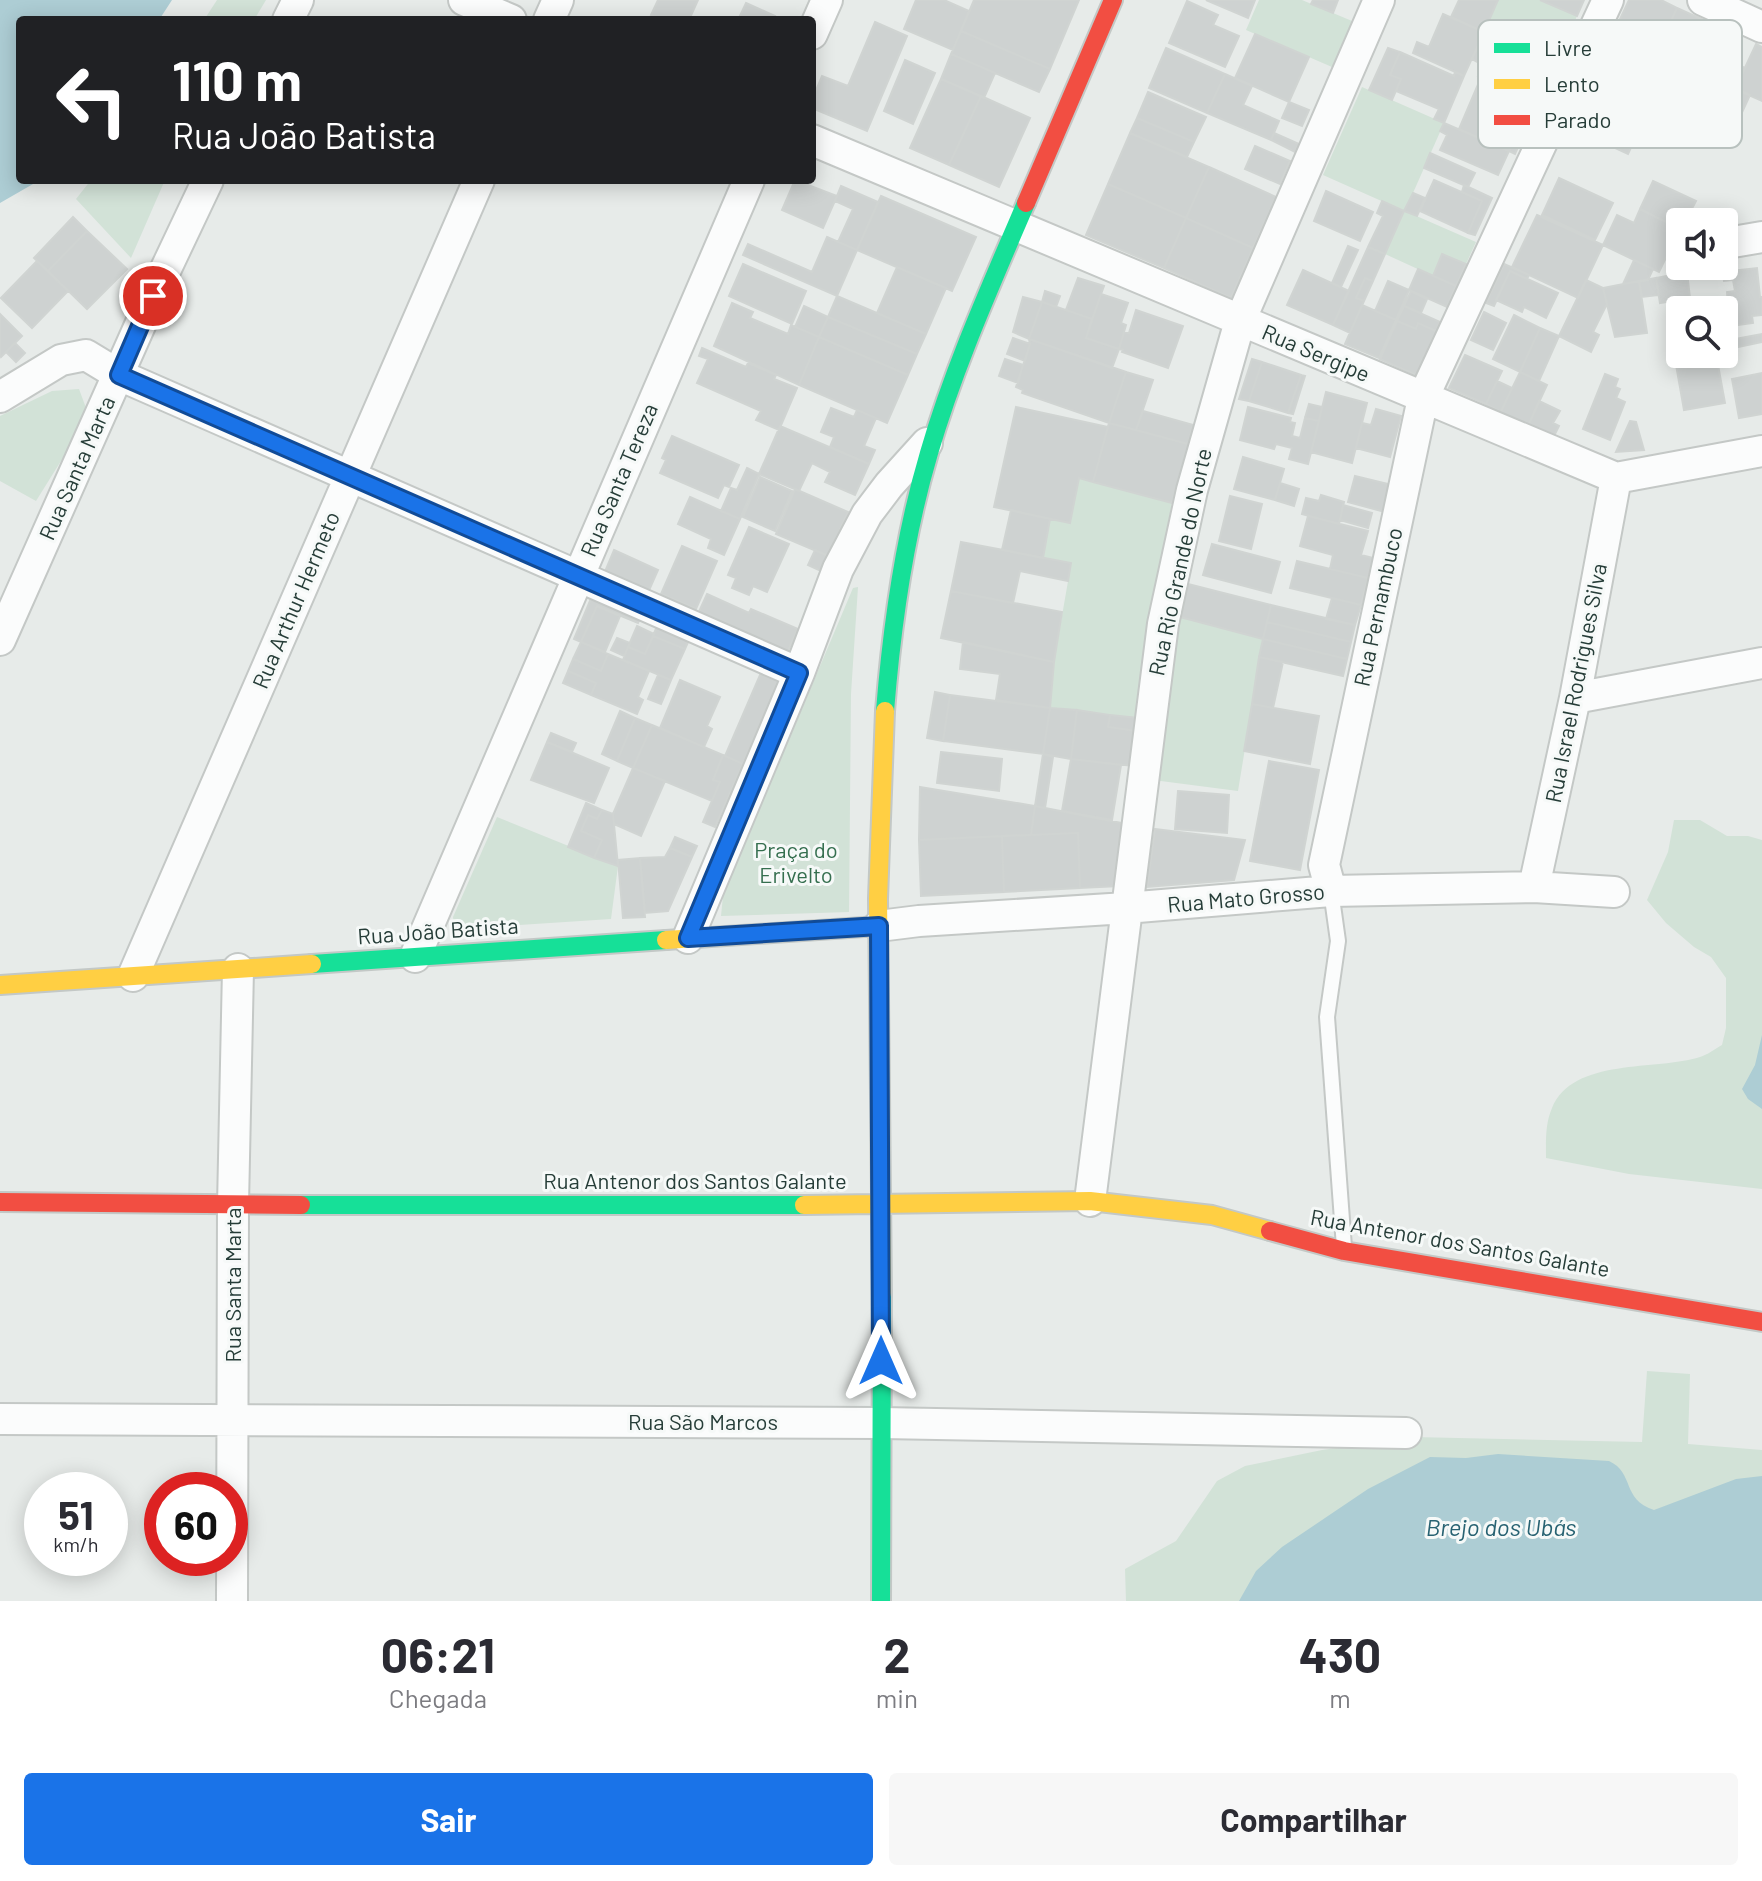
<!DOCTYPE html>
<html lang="pt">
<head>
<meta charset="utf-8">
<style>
	:root { --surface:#fff; --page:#f7f7f7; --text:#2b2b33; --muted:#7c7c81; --accent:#1a73e8 }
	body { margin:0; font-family:Barlow,sans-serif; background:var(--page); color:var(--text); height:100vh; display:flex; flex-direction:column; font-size:30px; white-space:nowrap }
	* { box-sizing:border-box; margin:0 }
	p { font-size:26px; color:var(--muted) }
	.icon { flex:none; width:44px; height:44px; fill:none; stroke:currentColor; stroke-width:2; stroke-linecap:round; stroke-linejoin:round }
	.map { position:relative; height:1601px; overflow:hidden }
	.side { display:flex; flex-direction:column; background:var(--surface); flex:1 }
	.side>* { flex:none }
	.hud { position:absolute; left:16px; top:16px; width:800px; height:168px; border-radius:8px; box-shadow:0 4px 20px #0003; background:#202124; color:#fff; overflow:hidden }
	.tools { position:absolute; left:1666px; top:208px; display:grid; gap:16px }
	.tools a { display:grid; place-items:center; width:72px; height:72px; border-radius:8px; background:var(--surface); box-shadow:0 4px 20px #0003; font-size:40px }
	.speed { position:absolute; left:24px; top:1472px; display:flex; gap:16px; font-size:40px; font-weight:700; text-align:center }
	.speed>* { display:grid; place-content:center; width:104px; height:104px; border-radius:50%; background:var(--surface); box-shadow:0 4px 20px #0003; line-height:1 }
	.speed small { font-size:20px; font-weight:400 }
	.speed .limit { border:12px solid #d22; background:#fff; color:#111 }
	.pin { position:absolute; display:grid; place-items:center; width:68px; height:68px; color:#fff; margin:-34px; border:4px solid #fff; border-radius:50%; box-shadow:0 2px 8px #0007 }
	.me { position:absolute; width:88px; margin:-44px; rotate:0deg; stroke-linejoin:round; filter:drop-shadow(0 0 6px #0008) }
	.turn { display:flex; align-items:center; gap:28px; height:168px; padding:0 24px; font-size:36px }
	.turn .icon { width:104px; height:104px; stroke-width:2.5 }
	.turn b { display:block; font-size:56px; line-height:68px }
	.eta { display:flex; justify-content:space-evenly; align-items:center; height:136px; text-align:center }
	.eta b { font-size:48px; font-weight:700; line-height:56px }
	.primary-button { display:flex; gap:16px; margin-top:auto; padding:16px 24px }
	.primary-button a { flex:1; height:92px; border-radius:8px; background:var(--accent); color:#fff; font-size:32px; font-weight:700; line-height:92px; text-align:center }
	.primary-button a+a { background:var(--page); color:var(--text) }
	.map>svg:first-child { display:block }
	.green { fill:#d2e2d7 }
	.water { fill:#adcdd4 }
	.building { fill:#ced2d1; stroke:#d0d4d2; stroke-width:2 }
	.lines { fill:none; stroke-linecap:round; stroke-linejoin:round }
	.lane-casing { stroke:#c4c8c6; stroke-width:18 }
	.street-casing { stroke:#c4c8c6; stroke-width:34 }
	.fast-casing { stroke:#c3c8c6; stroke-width:22 }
	.slow-casing { stroke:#c3c8c6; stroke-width:22 }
	.jam-casing { stroke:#c3c8c6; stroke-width:22 }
	.lane { stroke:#fbfcfc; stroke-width:14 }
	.street { stroke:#fbfcfc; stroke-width:30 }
	.fast { stroke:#16e098; stroke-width:18 }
	.slow { stroke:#ffcf43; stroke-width:18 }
	.jam { stroke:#f24e42; stroke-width:18 }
	.route-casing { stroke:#114b97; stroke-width:20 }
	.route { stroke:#1a73e8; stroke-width:14 }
	.labels { text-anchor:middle; stroke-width:6; stroke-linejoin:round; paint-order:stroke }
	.street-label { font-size:22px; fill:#263d38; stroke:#f6f9f8 }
	.park-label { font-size:22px; fill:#356f4f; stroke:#f6f9f8 }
	.water-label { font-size:24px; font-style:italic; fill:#276272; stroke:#f6f9f8 }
	.key { fill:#f6f9f8; stroke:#b8c1be; stroke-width:2 }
	.key-label { font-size:22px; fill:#263d38 }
</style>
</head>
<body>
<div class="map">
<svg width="1762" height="1601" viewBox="0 0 1762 1601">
	<rect width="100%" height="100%" fill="#e7ebe9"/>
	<!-- green -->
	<path class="green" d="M217 0H266L254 20H204Z
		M1259 0H1302L1352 21 1332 67 1246 30Z
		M1498 0H1540L1577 16 1556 63 1484 32Z
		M1362 87 1444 123 1405 211 1476 242 1466 264 1433 276 1385 254 1404 211 1323 175Z
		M91 180H165L131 258 76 199Z
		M79 389 89 416 36 501 0 481V416L52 391Z
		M1079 478 1172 503 1157 578 1138 718 1050 708 1054 662 1071 564 1043 558 1050 519 1070 522Z
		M858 587 851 694 849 912 721 916 723 896 853 588Z
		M1180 617 1263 639 1238 791 1153 780Z
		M497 817 618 866 611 919 458 929 454 925 453 917Z
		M1674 820H1700L1727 836H1748L1762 840V1189L1629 1174 1546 1158C1546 1141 1545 1124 1552 1108 1573 1057 1657 1071 1700 1057 1707 1055 1715 1049 1722 1045L1726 1028V978L1711 957 1694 947 1666 923 1647 900 1668 852Z
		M1647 1371 1690 1374 1688 1444 1762 1450V1601H1126L1125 1569 1176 1541 1217 1481 1245 1466 1322 1450 1413 1437 1642 1442Z"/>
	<!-- water -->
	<path class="water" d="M0 0H172L159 20H20V180H40L0 203Z
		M1762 1035V1109L1748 1099 1742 1089 1755 1065Z
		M1498 1454 1609 1461C1635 1473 1621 1499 1654 1510L1736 1479 1762 1476V1601H1239L1256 1571 1282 1547 1368 1489 1430 1457 1466 1458Z"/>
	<!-- building -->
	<path class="building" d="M658 0H698L689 20H663L651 15Z
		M916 0H944L969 11 953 50 904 29Z
		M974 0H1079L1050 69 961 31Z
		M1206 0H1255L1248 18Z
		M1313 0H1338L1333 13 1311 4Z
		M1459 0H1498L1484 32 1451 17Z
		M1540 0H1584L1577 16Z
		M1629 0H1661L1677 8 1660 45 1643 37 1639 44 1614 32Z
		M1187 1 1218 15 1213 25 1239 36 1225 67 1169 43Z
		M746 3 775 16 773 20H738Z
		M1677 8 1708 22 1691 59 1660 45Z
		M1443 14 1484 32 1464 76 1413 53 1417 42 1429 47Z
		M875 22 907 36 867 131 812 108V100L822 76 848 86Z
		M961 31 1050 69 1039 92 951 54Z
		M1255 34 1309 57 1289 102 1235 78Z
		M1492 44 1542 66 1528 97 1478 76 1483 65 1472 59 1476 50 1487 55Z
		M1756 44 1762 47V101L1735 89Z
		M1697 46 1745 68 1735 89 1687 66Z
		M1166 48 1225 74 1207 113 1149 88Z
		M1388 48 1400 52 1390 75 1401 79 1392 100 1369 90Z
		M1400 52 1454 76 1455 72 1464 76 1444 123 1434 119 1439 109 1396 91 1401 79 1390 75Z
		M951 54 995 73 984 98 941 79Z
		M905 60 935 73 913 124 884 111Z
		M1687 66 1750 95 1728 143 1665 114Z
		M1225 74 1252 86 1243 105 1279 121 1271 140 1207 113Z
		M941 79 981 96 949 165 910 148Z
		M1479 82 1498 91 1494 100 1525 114 1509 151 1459 129Z
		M1604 85 1650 107 1628 154 1589 136 1603 105 1596 102Z
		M1498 91 1536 108 1515 154 1509 151 1525 114 1494 100Z
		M1148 92 1206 117 1194 142 1137 118Z
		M981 96 1030 118 999 187 949 165Z
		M1289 102 1309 110 1302 126 1282 118Z
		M1137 118 1194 142 1187 157 1130 133Z
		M1444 123 1509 151 1498 175 1440 150 1447 135 1440 131Z
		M1130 133 1209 167 1186 218 1108 184Z
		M1274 133 1299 144 1295 152 1271 140Z
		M1255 146 1290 161 1280 184 1245 169Z
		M1430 153 1475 173 1468 187 1424 168Z
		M1209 167 1276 197 1253 248 1186 218Z
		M1559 178 1613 203 1595 240 1542 215Z
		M795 180 837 196 823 228 782 210Z
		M1434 180 1482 201 1468 233 1420 211Z
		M1653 181 1696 201 1685 222H1680V229L1640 209Z
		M1108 184 1186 218 1164 268 1086 235Z
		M1464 185 1492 198 1475 235 1468 233 1482 201 1462 192Z
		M841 186 878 202 857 250 838 242 853 209 835 201Z
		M1326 191 1373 212 1360 241 1314 221Z
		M1413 193 1425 198 1417 216 1404 211Z
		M881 196 976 237 952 291 857 250Z
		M1382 201 1404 211 1385 254 1368 247 1383 216 1377 213Z
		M1640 209 1680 229 1659 272 1603 245 1617 215 1634 223Z
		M1537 215 1603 245 1578 298 1512 267Z
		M73 217 87 231 48 271 34 258Z
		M1186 218 1253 248 1231 298 1164 268Z
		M87 231 127 269 87 309 48 271Z
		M827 237 857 250 837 296 743 255 748 244 812 272Z
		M1348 246 1358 250 1341 287 1332 283Z
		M1368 247 1385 254 1373 281 1365 278 1356 298 1364 301 1350 333 1333 325Z
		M1442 254 1466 264 1456 286 1433 276Z
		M1634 260 1653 269 1648 280 1623 284Z
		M37 261 68 291 32 328 1 298Z
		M743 264 806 291 792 324 729 296Z
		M1504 264 1529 275 1527 279 1510 271 1494 306 1486 303Z
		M897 267 946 288 926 334 877 313Z
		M1757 268 1760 297H1762V315L1752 316 1753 323 1730 326 1727 292 1735 291 1733 280 1724 281 1723 272Z
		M1418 269 1456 286 1447 307 1409 290Z
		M1303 270 1349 291 1333 325 1287 305Z
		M1510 271 1558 293 1546 318 1524 307 1522 312 1496 300Z
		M1687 272 1690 298 1660 303 1656 278Z
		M1078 278 1104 286 1092 319 1066 310Z
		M1365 278 1373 281 1364 301 1356 298Z
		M1656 278 1659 295 1642 297 1639 281Z
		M1586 280 1603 288 1607 304 1593 332 1599 335 1591 352 1559 336Z
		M1388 281 1409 290 1396 320 1375 311Z
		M1639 281 1647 333 1615 337 1603 288Z
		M1045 291 1060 296 1056 307 1042 302Z
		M1411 291 1427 299 1421 313 1404 306Z
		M1101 294 1128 303 1121 323 1126 325 1119 349 1086 338Z
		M837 296 926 334 917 354 828 317Z
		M1023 297 1042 302 1029 339 1013 332Z
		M1042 302 1092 319 1086 338 1119 349 1112 368 1029 339Z
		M732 303 753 312 750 318 788 334 791 325 819 337 799 385 714 346Z
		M1362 305 1396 320 1379 358 1345 344Z
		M804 306 828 317 819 337 795 327Z
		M1404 306 1440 322 1436 331 1418 323 1416 329 1397 321Z
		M1136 310 1183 326 1168 368 1122 352 1123 350 1119 349 1124 332 1129 333Z
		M1484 312 1506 323 1493 350 1471 340Z
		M0 314 22 336 1 357 0 355Z
		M1514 315 1540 328 1520 372 1493 359Z
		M828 317 917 354 908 375 819 337Z
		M1397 321 1416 329 1418 323 1436 331 1416 375 1380 359Z
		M1540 328 1559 336 1539 381 1520 372Z
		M1728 330 1730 340 1762 334V342L1724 350V331Z
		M819 337 908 375 887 423 799 385Z
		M1013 338 1030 344 1025 361 1007 354Z
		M1029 339 1126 372 1109 423 1022 393 1023 390 1016 387 1030 344Z
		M1680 339V354H1700L1675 359 1671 341Z
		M15 343 25 353 16 362 6 352Z
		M702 348 746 367 748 363 776 375 774 379 797 388 779 430 756 420 761 411 697 383 708 359 699 356Z
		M1700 354H1716L1725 403 1684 410 1675 359Z
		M1465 355 1502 371 1486 404 1449 388Z
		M1005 359 1023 365 1018 383 999 376Z
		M1252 359 1262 362 1249 401 1239 399Z
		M1262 362 1301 375 1288 413 1249 401Z
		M1126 372 1153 380 1136 430 1109 423Z
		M1520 372 1547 385 1528 426 1500 413Z
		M1762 373V414L1739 418 1732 379Z
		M1605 374 1618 379 1615 387 1620 389 1616 398 1625 402 1610 440 1583 429Z
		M1301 375 1305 376 1293 414 1288 413Z
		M1497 381 1512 388 1501 412 1486 404Z
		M1326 392 1367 403 1352 463 1311 452Z
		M1539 401 1560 411 1553 423 1559 426 1553 438 1528 426Z
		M1309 404 1322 407 1319 421 1305 418Z
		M1016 407 1108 427 1093 482 1079 478 1070 523 994 507Z
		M1248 407 1291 418 1290 422 1295 423 1292 436 1300 438 1305 418 1319 421 1308 464 1289 459 1292 448 1276 444 1274 449 1240 440Z
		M831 408 854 417 857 410 876 418 864 446 875 450 869 464 830 447 834 437 821 432Z
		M1376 409 1401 416 1390 457 1356 448 1362 423 1371 425Z
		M1143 411 1193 425 1188 444 1136 430Z
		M1630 421 1636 422 1644 450 1616 452Z
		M1109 423 1188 444 1172 503 1093 482Z
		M780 426 869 464 855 495 825 482 830 472 812 463 799 491 759 474Z
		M672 436 739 465 729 487 724 485 718 498 660 473 666 460 662 458Z
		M1243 457 1284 469 1275 500 1234 489Z
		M747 468 759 474 740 519 721 511 731 488 737 490Z
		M1355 476 1392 485 1385 512 1348 502Z
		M760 477 792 491 775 531 743 517Z
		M1280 483 1299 489 1294 506 1275 500Z
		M795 489 848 512 828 556 776 534Z
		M1321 495 1344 502 1339 524 1302 514 1306 498 1319 501Z
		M1230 496 1262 504 1251 549 1219 541Z
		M690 497 740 519 724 555 708 548 711 539 678 524Z
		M1343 505 1372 513 1368 528 1340 520Z
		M1011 510 1050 519 1043 558 1002 550Z
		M1308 516 1368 531 1361 555 1373 558 1368 578 1330 569 1333 555 1300 546Z
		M749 527 789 544 767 592 753 586 749 595 732 588 736 578 728 575Z
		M961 542 1071 563 1068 581 1020 571 1013 603 951 591Z
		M1212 544 1280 562 1271 593 1203 575Z
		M682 546 717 561 696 609 661 594Z
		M614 550 658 570 647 595 604 574Z
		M815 550 830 557 823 572 808 565Z
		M1297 561 1368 578 1361 605 1290 588Z
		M1188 584 1271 605 1263 639 1180 617Z
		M951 591 1062 612 1054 662 941 638Z
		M707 594 749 613 751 609 798 629 787 653 697 616Z
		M592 596 641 616 638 623 597 606 581 642 574 639Z
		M1332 598 1361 605 1355 625 1326 619Z
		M1271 605 1355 625 1351 642 1267 622Z
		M597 606 620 616 605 652 581 642Z
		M1267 622 1351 642 1347 659 1263 639Z
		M637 626 654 634 645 654 628 647Z
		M657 626 689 640 685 649 653 636Z
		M653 636 685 649 671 680 623 660 628 647 645 654Z
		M617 638 630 643 624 656 611 650Z
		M1263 639 1347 659 1343 676 1259 657Z
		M581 642 608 654 601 671 573 659Z
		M963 642 1054 662 1050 708 996 700 1000 674 960 669Z
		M608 654 649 671 638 697 643 700 637 714 591 695 596 683 568 671 573 659 601 671Z
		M1259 657 1283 662 1273 708 1252 704Z
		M763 668 781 676 743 764 725 756Z
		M568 671 596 683 591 695 563 683Z
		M658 675 671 680 661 704 648 699Z
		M680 680 720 697 707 726 712 729 704 747 660 728Z
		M935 692 950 695 943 741 927 738Z
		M950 695 1050 708 1043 754 943 741Z
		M1252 704 1319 716 1310 764 1244 751Z
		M1050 708 1077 710 1071 759 1043 754Z
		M1077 710 1110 715 1108 727 1137 731 1133 766 1071 759Z
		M620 711 635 718 617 761 602 754Z
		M1110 715 1138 718 1137 731 1108 727Z
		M635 718 652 725 633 768 617 761Z
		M652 725 723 755 713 780 720 782 712 801 633 768Z
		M551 733 576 743 572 752 547 742Z
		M547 742 609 768 594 803 531 780Z
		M941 752 1002 759 999 791 937 783Z
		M1043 754 1053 757 1045 808 1035 806Z
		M723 755 743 764 715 827 703 822 720 782 713 780Z
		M1071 759 1121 765 1112 820 1062 811Z
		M1269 761 1319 770 1300 870 1250 861Z
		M633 768 665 781 641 836 614 824 613 814Z
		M920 787 1035 806 1031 835 919 840Z
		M1178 791 1229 795 1227 833 1175 829Z
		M586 803 602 810 597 819 588 815 581 831 602 840 594 858 568 847Z
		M1035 806 1127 824 1119 886 1080 888 1078 833 1031 835Z
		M602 810 613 814 618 866 594 858 602 840 581 831 588 815 597 819Z
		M1155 829 1245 840 1234 880 1147 887Z
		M1078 833 1080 888 1004 892 1002 836Z
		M1002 836 1004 892 921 896 919 840Z
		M675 837 697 846 692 857 670 848Z
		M670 848 692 857 668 911 645 913 640 858 665 857Z
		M640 858 645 917 623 918 618 860Z"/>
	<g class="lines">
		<defs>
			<path id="lane" d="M1331 891 1338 941 1327 1017 1344 1247"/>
			<path id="street" d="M464 0 511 20
				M1703 0 1762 27
				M288 20 298 0
				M549 20 558 0
				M812 34 827 0
				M812 140 1616 478
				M1727 243 1762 237
				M0 397 61 360 86 355 119 375 799 673
				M1616 478 1762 451
				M0 640 153 296 208 180
				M1575 698 1762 663
				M1534 887 1575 698 1616 478
				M1331 891 1324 865 1423 398 1608 0
				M879 926 919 921 1126 908 1331 891 1534 887 1614 892
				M688 938 799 673 838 569 867 514 889 485 927 443
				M415 957 749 180
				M133 976 479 180
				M1090 1201 1163 624 1192 490 1240 321 1379 0
				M0 1419 882 1423 1406 1433
				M232 1601 233 1205 238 969"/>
			<path id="fast" d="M885 711C892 624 904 537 929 453 954 367 991 285 1026 203
				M312 964 666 940
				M301 1205H804
				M881 1601 882 1293"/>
			<path id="slow" d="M666 940 879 926
				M0 985 312 964
				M804 1205 1090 1201 1212 1215 1270 1231
				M882 1293 878 899 885 711"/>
			<path id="jam" d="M1026 203 1113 0
				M0 1202 301 1205
				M1270 1231 1344 1251 1762 1322"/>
		</defs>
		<!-- lane casing -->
		<use href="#lane" class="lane-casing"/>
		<!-- street casing -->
		<use href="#street" class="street-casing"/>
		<!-- fast casing -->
		<use href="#fast" class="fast-casing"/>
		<!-- slow casing -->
		<use href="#slow" class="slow-casing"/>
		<!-- jam casing -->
		<use href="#jam" class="jam-casing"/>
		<!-- lane -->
		<use href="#lane" class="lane"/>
		<!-- street -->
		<use href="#street" class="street"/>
		<!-- fast -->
		<use href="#fast" class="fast"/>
		<!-- slow -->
		<use href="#slow" class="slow"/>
		<!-- jam -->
		<use href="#jam" class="jam"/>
	</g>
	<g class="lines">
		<defs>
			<path id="route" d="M153 296 119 375 799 673 688 938 879 926 881 1361"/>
		</defs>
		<!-- route casing -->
		<use href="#route" class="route-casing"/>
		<!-- route -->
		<use href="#route" class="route"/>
	</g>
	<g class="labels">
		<!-- street labels -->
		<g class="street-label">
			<text transform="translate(1316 353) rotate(23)" y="8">Rua Sergipe</text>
			<text transform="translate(77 468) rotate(-66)" y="8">Rua Santa Marta</text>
			<text transform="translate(619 480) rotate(-67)" y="8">Rua Santa Tereza</text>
			<text transform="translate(1180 562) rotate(-78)" y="8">Rua Rio Grande do Norte</text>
			<text transform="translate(296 600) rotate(-67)" y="8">Rua Arthur Hermeto</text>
			<text transform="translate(1378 607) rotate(-78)" y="8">Rua Pernambuco</text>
			<text transform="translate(1576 683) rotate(-79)" y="8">Rua Israel Rodrigues Silva</text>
			<text transform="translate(1246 898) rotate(-5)" y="8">Rua Mato Grosso</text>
			<text transform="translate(438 931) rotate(-4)" y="8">Rua João Batista</text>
			<text x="695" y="1189">Rua Antenor dos Santos Galante</text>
			<text transform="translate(1460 1243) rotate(10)" y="8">Rua Antenor dos Santos Galante</text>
			<text transform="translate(233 1285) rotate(-90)" y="8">Rua Santa Marta</text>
			<text x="703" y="1430">Rua São Marcos</text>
		</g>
		<!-- park labels -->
		<g class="park-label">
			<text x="796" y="858">Praça do<tspan x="796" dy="25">Erivelto</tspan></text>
		</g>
		<!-- water labels -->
		<g class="water-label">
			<text x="1501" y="1536">Brejo dos Ubás</text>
		</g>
	</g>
	<!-- legend -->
	<rect x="1478" y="20" width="264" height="128" rx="12" class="key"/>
	<rect x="1494" y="43" width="36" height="10" fill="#16e098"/>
	<rect x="1494" y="79" width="36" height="10" fill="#ffcf43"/>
	<rect x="1494" y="115" width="36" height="10" fill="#f24e42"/>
	<g class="key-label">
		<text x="1544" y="56">Livre</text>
		<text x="1544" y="92">Lento</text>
		<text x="1544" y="128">Parado</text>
	</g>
</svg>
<div class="tools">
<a><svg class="icon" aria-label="sound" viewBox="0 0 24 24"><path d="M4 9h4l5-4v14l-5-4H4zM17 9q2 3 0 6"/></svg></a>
<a><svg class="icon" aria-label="search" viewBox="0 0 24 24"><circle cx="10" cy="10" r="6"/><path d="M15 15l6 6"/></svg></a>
</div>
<div class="speed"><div>51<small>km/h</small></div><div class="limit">60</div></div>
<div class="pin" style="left:153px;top:296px;background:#d93025"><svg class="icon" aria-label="arrive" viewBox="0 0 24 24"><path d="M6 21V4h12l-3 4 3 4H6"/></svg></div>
<svg class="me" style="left:881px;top:1361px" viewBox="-20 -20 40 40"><path d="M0-17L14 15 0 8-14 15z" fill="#1a73e8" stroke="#fff" stroke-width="4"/></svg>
<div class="hud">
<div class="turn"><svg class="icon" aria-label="left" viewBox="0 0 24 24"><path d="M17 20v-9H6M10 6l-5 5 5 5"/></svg><div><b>110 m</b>Rua João Batista</div></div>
</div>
</div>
<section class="side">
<div class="eta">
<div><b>06:21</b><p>Chegada</p></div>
<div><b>2</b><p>min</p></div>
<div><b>430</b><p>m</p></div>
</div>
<div class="primary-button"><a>Sair</a><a>Compartilhar</a></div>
</section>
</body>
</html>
